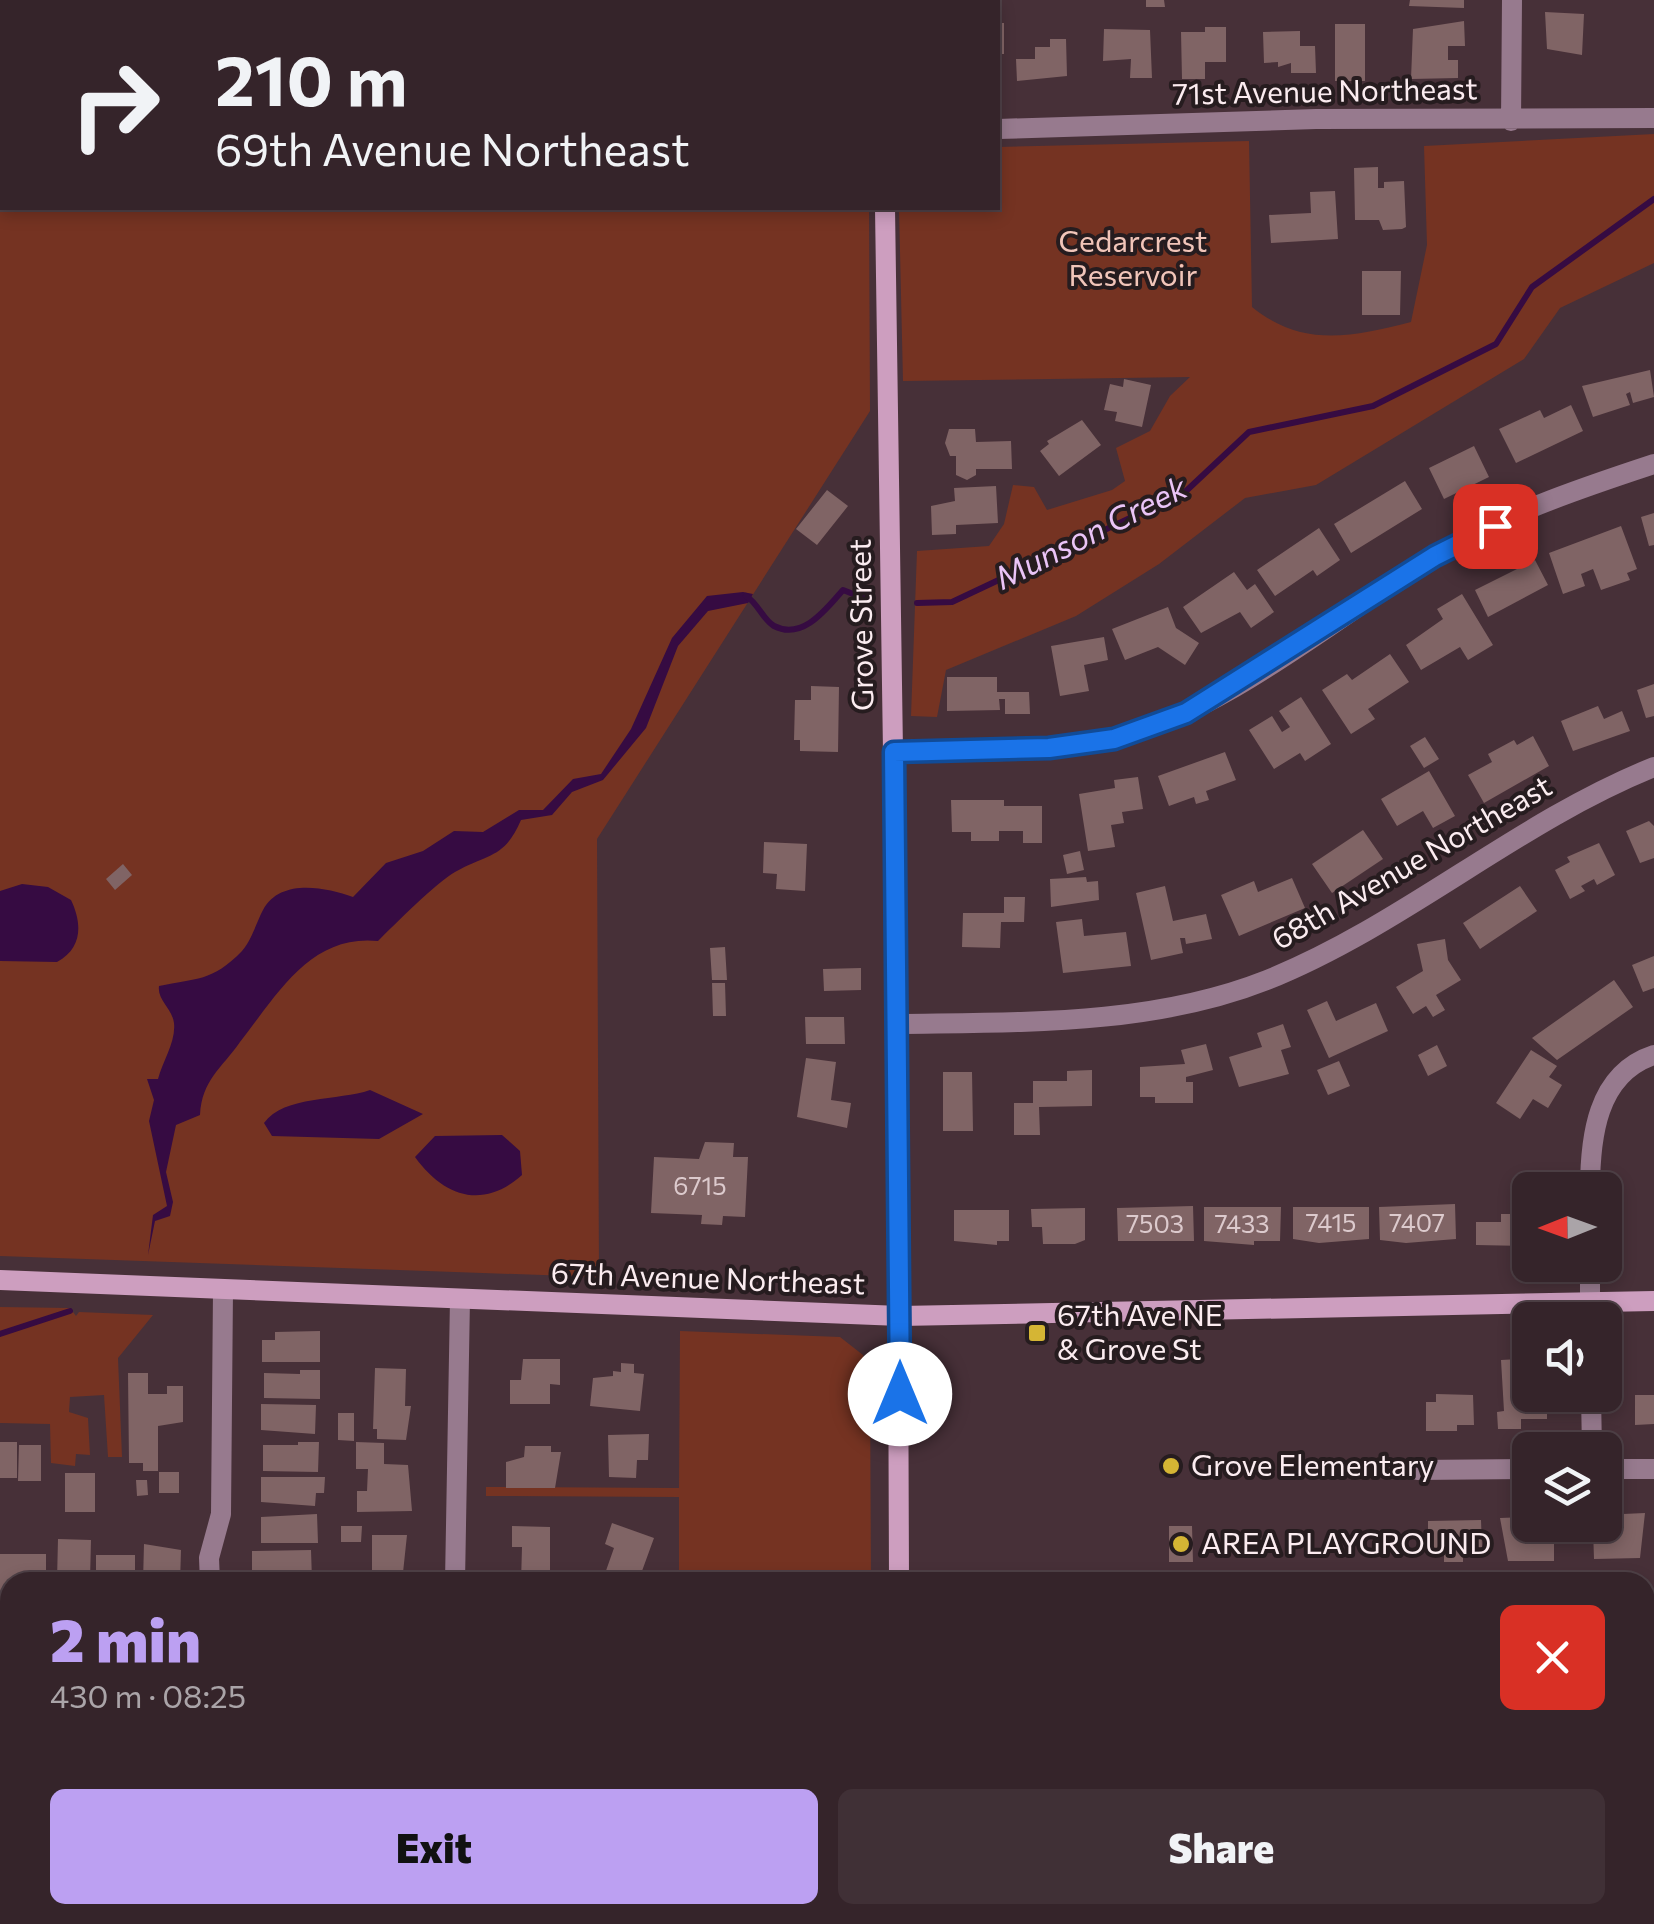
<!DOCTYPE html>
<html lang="en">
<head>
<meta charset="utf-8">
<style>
	:root { --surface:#35242a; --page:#403036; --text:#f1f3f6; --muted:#aaa4a8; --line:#4f4147; --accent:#bca0f2 }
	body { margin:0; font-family:Commissioner,sans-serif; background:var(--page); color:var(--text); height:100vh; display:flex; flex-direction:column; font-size:38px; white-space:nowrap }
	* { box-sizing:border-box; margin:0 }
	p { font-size:32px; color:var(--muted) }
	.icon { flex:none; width:55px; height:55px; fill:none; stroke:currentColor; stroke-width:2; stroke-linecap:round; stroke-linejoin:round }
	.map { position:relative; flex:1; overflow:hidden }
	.panel { position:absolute; left:0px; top:1572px; width:1655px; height:352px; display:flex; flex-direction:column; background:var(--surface); border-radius:30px 30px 0 0; box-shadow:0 5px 15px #0003,0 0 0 2px var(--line) }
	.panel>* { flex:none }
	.guide { position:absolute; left:0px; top:0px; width:1000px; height:210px; box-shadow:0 5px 15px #0003,0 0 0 2px var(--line); background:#35242a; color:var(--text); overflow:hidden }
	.needle { width:65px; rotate:269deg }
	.controls { position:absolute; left:1512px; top:1172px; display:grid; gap:20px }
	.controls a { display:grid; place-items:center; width:110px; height:110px; border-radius:15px; background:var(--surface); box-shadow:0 5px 15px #0003,0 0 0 2px var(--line); font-size:50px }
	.pin { position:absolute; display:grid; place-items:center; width:85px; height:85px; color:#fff; margin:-42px; border-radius:20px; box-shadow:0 5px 15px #0006 }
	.me { position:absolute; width:110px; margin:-55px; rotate:0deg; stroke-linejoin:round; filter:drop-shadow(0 0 8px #0008) }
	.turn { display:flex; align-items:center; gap:35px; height:210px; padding:0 50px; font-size:45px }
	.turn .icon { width:130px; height:130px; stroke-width:2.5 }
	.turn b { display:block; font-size:70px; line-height:85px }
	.round { display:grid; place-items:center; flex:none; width:105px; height:105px; border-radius:15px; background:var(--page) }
	.summary { display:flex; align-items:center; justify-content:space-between; height:170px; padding:0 50px }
	h1 { font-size:60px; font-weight:800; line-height:75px; color:var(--accent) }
	.cta { display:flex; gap:20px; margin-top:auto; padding:20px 50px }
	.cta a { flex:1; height:115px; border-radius:15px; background:var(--accent); color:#111; font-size:40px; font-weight:800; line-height:115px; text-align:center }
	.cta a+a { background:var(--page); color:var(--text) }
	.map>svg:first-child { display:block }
	.green { fill:#753322 }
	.water { fill:#360b42 }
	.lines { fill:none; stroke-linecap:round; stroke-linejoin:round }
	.stream { stroke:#360b42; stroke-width:6 }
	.building { fill:#806465 }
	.street { stroke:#977a8e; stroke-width:20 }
	.secondary { stroke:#cd9ebf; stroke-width:20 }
	.route-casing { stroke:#114b97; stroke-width:25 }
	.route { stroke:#1a73e8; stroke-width:18 }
	.poi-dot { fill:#d5b534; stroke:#261c1f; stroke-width:4 }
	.labels { text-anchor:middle; stroke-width:8; stroke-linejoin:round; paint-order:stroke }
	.number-label { font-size:25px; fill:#dccacd }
	.street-label { font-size:30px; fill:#fbecf0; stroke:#261c1f }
	.park-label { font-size:30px; fill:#f1c5b9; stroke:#261c1f }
	.poi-label { font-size:30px; fill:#fbecf0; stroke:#261c1f; text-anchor:start }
	.water-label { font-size:32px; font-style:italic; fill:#eac4f7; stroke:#261c1f }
</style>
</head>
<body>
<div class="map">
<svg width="1654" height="1924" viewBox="0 0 1654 1924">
	<rect width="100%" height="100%" fill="#473038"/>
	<!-- green -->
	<path class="green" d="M0 0H869L2 2V208H869L870 411 597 839 599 1277 0 1256Z
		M1654 134V263L1560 308 1524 359 1316 485 1245 498 1159 564 1076 616 946 670 937 717 911 716 917 551 989 546 1004 524 1013 485 1034 487 1047 510 1112 490 1125 481 1116 448 1150 431 1170 396 1190 377 903 381 899 208H998V147L1249 141 1252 307C1303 348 1351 337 1411 322L1427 245 1424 146Z
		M0 1307 70 1308 76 1316 79 1312 153 1315 118 1358 122 1457H108L104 1395 70 1397 69 1412 88 1418 90 1455 76 1454 75 1466 51 1463 50 1424 0 1423Z
		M680 1331 840 1337 863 1355 870 1380 871 1582H679V1497L486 1496V1487L679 1488Z"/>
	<!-- water -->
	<path class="water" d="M743 592 753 594 748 603 708 611 678 646 646 728 603 780 572 792 552 815 521 820C504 859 489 853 455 872 437 882 394 925 378 941 310 934 277 995 240 1042 221 1069 202 1080 200 1115L176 1125 166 1172 173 1202 170 1216 155 1221 148 1255 153 1215 167 1206 149 1121 154 1100 147 1079H158C163 1060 176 1042 174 1023 172 1008 157 1000 159 986 196 978 212 982 242 951 252 940 256 923 263 910 280 878 325 887 353 897L386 863 423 851 454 831 483 832 519 810H543L573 779 601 774 631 729 672 638 707 596Z
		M22 884 48 887 71 900C82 923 83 948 57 962L0 961V891Z
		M370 1090 423 1114 379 1139 272 1136 264 1123C284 1095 339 1101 370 1090Z
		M502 1135 520 1151 522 1175C483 1210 444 1197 415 1157L435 1136Z"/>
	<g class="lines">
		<!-- stream -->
		<path class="stream" d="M746 596C758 603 763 620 774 626 803 641 827 608 843 590L866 599
			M917 603 952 602 1185 492 1249 432 1373 406 1496 344 1532 287 1654 199
			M0 1334 70 1311"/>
	</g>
	<!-- building -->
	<path class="building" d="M1146 0H1164L1165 7H1146Z
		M1410 0H1464V8L1409 6Z
		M1545 12 1584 14 1582 55 1547 49Z
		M1464 21 1465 46H1448V60H1458V78L1411 79 1413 29Z
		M998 23H1004V54H998Z
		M1335 24H1365V81H1335Z
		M1205 27H1226V62H1205V79H1182L1181 32H1205Z
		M1104 29 1150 30 1152 78H1130L1131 59 1103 61Z
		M1300 31V46H1315L1316 73H1291V63L1278 67V62L1264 63 1263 32Z
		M1050 39H1066L1067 76 1017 81 1016 59H1035V47H1050Z
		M1378 167V188H1384V182L1404 181 1406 227 1402 229 1383 230 1379 220H1355L1354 168Z
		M1335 191 1338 239 1271 243 1269 215 1311 213 1310 192Z
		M1362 271H1401L1400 315H1362Z
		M1650 370 1654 397 1633 403 1630 392 1626 394 1630 405 1593 417 1582 386Z
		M1124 379 1151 385 1142 427 1115 421 1117 412 1104 410 1110 384 1123 387Z
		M1571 405 1583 431 1516 463 1499 429 1540 410 1544 418Z
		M1082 420 1101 445 1059 476 1040 451 1049 444 1047 441Z
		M949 429H975L976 442 1011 441 1012 469H976V475L967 480 956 475V456H950L945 443Z
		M1474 446 1489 477 1444 499 1429 468Z
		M1405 481 1422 509 1351 553 1334 524Z
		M996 486 998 523 956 525V534L932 535 931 506 955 501 954 488Z
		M827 490 848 506 817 545 796 529Z
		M1654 513V545L1649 546 1641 517Z
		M1621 526 1637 569 1627 573 1630 580 1601 590 1593 569 1581 574 1585 586 1563 594 1549 553Z
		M1319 528 1340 560 1317 576 1313 570 1275 596 1257 570Z
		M1535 560 1548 585 1488 617 1475 590Z
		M1234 572 1247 590 1255 584 1274 612 1251 628 1240 612 1201 633 1183 607Z
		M1462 594 1493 645 1468 660 1460 647 1421 670 1406 645 1443 619 1437 609Z
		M1168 607 1176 628 1199 643 1185 665 1158 647 1125 660 1112 629Z
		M1104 637 1108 660 1084 665 1089 691 1060 696 1051 646Z
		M1390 654 1409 682 1368 709 1375 719 1351 734 1322 690 1347 674 1352 680Z
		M947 677H997V692H1029L1030 714H1005V699H999L1000 710 947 711Z
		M1654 684V716L1646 718 1637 690Z
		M811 686 839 687 838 752 800 751V740H794L795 700H811Z
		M1301 697 1331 744 1305 761 1300 753 1274 769 1249 730 1272 716 1282 732 1290 727 1279 711Z
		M1598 706 1604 719 1622 711 1630 731 1573 751 1561 721Z
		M1533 736 1549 766 1484 803 1468 775 1492 762 1488 754 1514 740 1517 745Z
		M1425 737 1439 759 1424 768 1410 746Z
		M1225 752 1236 780 1206 791 1209 800 1196 804 1194 797 1169 806 1158 776Z
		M1429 771 1455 816 1433 828 1423 811 1397 826 1381 799Z
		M1138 777 1143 809 1122 812 1124 823 1111 825 1115 847 1088 851 1079 794 1115 788 1114 780Z
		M951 800H1004V806H1042V843H1023V831H999V841H971V832H952Z
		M1649 821 1654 826V858L1640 863 1626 831Z
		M1363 830 1383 859 1332 893 1312 864Z
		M764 842 807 844 805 891 776 889 777 874 763 873Z
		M1599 843 1615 875 1597 885 1594 879 1581 886 1585 891 1570 899 1555 870 1570 862 1567 857Z
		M1080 851 1084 870 1067 874 1063 855Z
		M123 864 132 875 115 890 106 879Z
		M1086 877 1087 882 1098 881 1099 900 1051 907 1050 879Z
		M1292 878 1305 908 1239 936 1221 895 1254 881 1258 892Z
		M1165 886 1173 921 1206 914 1212 939 1186 944 1185 938H1180L1183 953 1151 960 1136 893Z
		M1520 886 1537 911 1480 949 1463 923Z
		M1004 897H1025L1024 922H1001L1000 948 962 947 963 913H1004Z
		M1082 919 1084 936 1126 932 1131 966 1063 973 1056 922Z
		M1445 939 1448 960 1461 980 1436 995 1445 1010 1433 1017 1426 1006 1413 1014 1396 987 1423 971 1417 944Z
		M725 947 727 980H712L710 948Z
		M1654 956V988L1643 992 1632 965Z
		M861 968V990L824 991 823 969Z
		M1614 980 1633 1007 1557 1060 1532 1038Z
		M712 983H725L726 1016H713Z
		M1327 1001 1336 1021 1376 1003 1388 1031 1329 1058 1307 1010Z
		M805 1017H844L845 1044H806Z
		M1283 1024 1291 1047 1281 1050 1289 1074 1239 1087 1229 1057 1262 1047 1257 1033Z
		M1206 1044 1213 1070 1186 1077V1082H1193V1103H1155V1097H1140V1067L1185 1064 1181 1050Z
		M1437 1045 1447 1066 1428 1076 1418 1055Z
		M1531 1050 1557 1066 1549 1077 1562 1085 1548 1108 1533 1099 1520 1119 1496 1103Z
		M806 1058 836 1062 831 1100 851 1103 847 1128 797 1117Z
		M1339 1061 1350 1086 1328 1095 1317 1070Z
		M1092 1070V1106L1039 1107 1040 1135H1014V1103H1033V1081H1067V1071Z
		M943 1072H972L973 1131H943Z
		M705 1142 734 1143 733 1157H748L745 1217 723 1216 722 1225 701 1224 702 1215 651 1213 654 1157 699 1159Z
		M1455 1204 1456 1239 1406 1243 1380 1240 1379 1207Z
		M1193 1206 1194 1241H1118L1117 1208Z
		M1204 1207H1281L1280 1241H1254V1245L1204 1241Z
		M1293 1207H1369V1239L1319 1243 1293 1239Z
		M1085 1208V1240L1075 1244H1043L1042 1227H1032L1031 1209Z
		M954 1210H1009V1241H997V1245L954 1241Z
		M1501 1214H1530V1246L1476 1245V1222H1501Z
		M320 1331V1362H262V1340H275V1332Z
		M523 1359H560V1385L550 1384V1404H510V1380H521Z
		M1519 1359V1383L1530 1382V1395H1547V1419H1521V1429H1498L1497 1412 1504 1411 1501 1360Z
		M621 1363 634 1364V1373L644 1374 640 1411 590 1406 593 1378 613 1376V1371L621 1372Z
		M375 1368 406 1369 405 1406H411L406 1440 377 1439V1429H373Z
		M300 1370H320V1399L264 1398V1373L300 1374Z
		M128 1373H148V1394H167V1386H183V1422L158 1426V1471H143V1463H129Z
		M1436 1394 1473 1395 1474 1425H1457V1431H1426V1402H1436Z
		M1635 1395H1654V1424L1635 1425Z
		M261 1404 316 1405 315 1434 261 1430Z
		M338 1413H354V1441L338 1440Z
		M649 1434 648 1460H637L636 1478 609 1477 608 1435Z
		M0 1442H17V1478H0Z
		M298 1442H319L318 1472 263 1471V1445H298Z
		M356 1442 384 1443V1464L408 1465 412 1511 357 1512V1491H367L368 1469H356Z
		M19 1445H41V1481H18Z
		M525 1446H551V1452H561L555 1488H506V1462L524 1457Z
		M159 1472H179V1493H159Z
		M65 1473H95V1512H65Z
		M261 1477H325L324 1493H316L315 1506 261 1502Z
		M136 1480H147L148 1495 137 1496Z
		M1645 1513 1640 1558 1594 1559 1593 1529 1624 1528 1623 1514Z
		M317 1514 318 1543H261V1517Z
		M1526 1517V1529H1554V1561H1508L1500 1518Z
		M1481 1520 1482 1547H1463V1562H1444V1550H1428V1521Z
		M612 1523 654 1538 638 1582H602L614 1548 605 1544Z
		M341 1526H362L361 1542H341Z
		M512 1526 550 1527V1582H521L522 1547H512Z
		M1169 1526H1192L1193 1562H1169Z
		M372 1535H407L402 1582H372Z
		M58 1539 91 1540 90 1580H57Z
		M144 1544 181 1550 180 1582H143Z
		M311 1550 312 1580H267L266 1572H252V1551Z
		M0 1554H46V1582H10V1593H0Z
		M96 1555H135V1582H96Z
		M0 1602 10 1603V1626H0Z
		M0 1628H10V1651L0 1652Z
		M0 1657H10V1707L0 1706Z
		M0 1711H10V1736H0Z
		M0 1737H10V1760H0Z
		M0 1766H10V1788H0Z
		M0 1793H10V1816H0Z
		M0 1821H10V1845H0Z
		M0 1846H10V1871H0Z
		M10 1876V1899H0V1877Z
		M0 1902 10 1903V1915H30L29 1924H0Z
		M49 1915H87V1919H49Z
		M126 1915H168V1924H126Z
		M251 1915H310V1924H251Z
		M580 1915H646V1924H580Z
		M671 1915H701L728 1924H668Z
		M1027 1915H1181V1924H1027Z
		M1447 1915H1470V1924H1447Z"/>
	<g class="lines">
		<!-- street -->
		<path class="street" d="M1511 121 1512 0
			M998 129 1316 119 1654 118
			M894 752C966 750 1044 756 1114 739 1226 711 1333 619 1430 559 1498 516 1578 489 1654 464
			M897 1024C1020 1022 1151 1026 1267 980 1404 925 1517 822 1654 767
			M1590 1190C1590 1139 1596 1074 1654 1055
			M1590 1265V1320
			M1591 1395 1592 1450
			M1605 1469H1654
			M1417 1470 1530 1469
			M210 1582 209 1558 221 1514 223 1290
			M455 1582 460 1299
			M1645 1740H1654
			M1539 1915V1924
			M205 1924V1915
			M452 1924V1915"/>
		<!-- secondary -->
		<path class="secondary" d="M886 2V0
			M885 208 897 1024 899 1582
			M0 1280 900 1316 1654 1301
			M900 1915V1924"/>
	</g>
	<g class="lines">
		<defs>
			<path id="route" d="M900 1394 894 752 1049 748 1114 739 1186 713 1435 556 1495 526"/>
		</defs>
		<!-- route casing -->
		<use href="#route" class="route-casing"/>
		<!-- route -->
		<use href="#route" class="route"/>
	</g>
	<!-- markers -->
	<g class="poi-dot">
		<rect x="1027" y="1323" width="20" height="20" rx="5"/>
		<circle cx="1171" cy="1466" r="10"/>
		<circle cx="1181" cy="1544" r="10"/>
	</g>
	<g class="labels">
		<!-- number labels -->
		<g class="number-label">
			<text x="700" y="1195">6715</text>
			<text x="1331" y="1232">7415</text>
			<text x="1417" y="1232">7407</text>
			<text x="1155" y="1233">7503</text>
			<text x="1242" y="1233">7433</text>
		</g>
		<!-- street labels -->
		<g class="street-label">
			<text transform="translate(1325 92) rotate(-1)" y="10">71st Avenue Northeast</text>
			<text transform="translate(862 625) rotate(-91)" y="10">Grove Street</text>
			<text transform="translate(1412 863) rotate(-30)" y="10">68th Avenue Northeast</text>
			<text transform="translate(708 1279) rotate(2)" y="10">67th Avenue Northeast</text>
		</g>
		<!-- park labels -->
		<g class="park-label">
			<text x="1133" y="252">Cedarcrest<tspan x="1133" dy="34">Reservoir</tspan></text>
		</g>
		<!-- poi labels -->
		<g class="poi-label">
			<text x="1057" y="1326">67th Ave NE<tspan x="1057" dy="34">&amp; Grove St</tspan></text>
			<text x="1191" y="1476">Grove Elementary</text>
			<text x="1201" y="1554">AREA PLAYGROUND</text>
		</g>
		<!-- water labels -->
		<g class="water-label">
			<text transform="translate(1091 533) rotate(-27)" y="11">Munson Creek</text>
		</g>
	</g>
</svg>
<div class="controls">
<a><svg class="needle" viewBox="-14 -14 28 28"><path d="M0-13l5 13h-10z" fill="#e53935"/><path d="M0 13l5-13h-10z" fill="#aaa4a8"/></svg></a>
<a><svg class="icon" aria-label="sound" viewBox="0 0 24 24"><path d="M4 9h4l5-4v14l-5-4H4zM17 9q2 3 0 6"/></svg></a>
<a><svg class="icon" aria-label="layers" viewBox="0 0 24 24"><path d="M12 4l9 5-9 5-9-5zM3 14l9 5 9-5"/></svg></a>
</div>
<div class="pin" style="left:1495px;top:526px;background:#d93025"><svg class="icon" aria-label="arrive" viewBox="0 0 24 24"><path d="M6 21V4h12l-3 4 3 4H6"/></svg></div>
<svg class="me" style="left:900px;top:1394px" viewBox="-20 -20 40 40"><circle r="19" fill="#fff"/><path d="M0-13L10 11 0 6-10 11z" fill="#1a73e8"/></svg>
<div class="guide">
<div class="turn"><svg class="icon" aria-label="right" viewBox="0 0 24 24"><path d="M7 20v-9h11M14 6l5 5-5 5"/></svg><div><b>210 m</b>69th Avenue Northeast</div></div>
</div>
<section class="panel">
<div class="summary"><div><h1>2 min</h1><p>430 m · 08:25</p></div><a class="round" style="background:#d93025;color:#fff"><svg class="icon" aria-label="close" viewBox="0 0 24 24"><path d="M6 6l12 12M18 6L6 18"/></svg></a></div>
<div class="cta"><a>Exit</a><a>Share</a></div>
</section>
</div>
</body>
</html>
